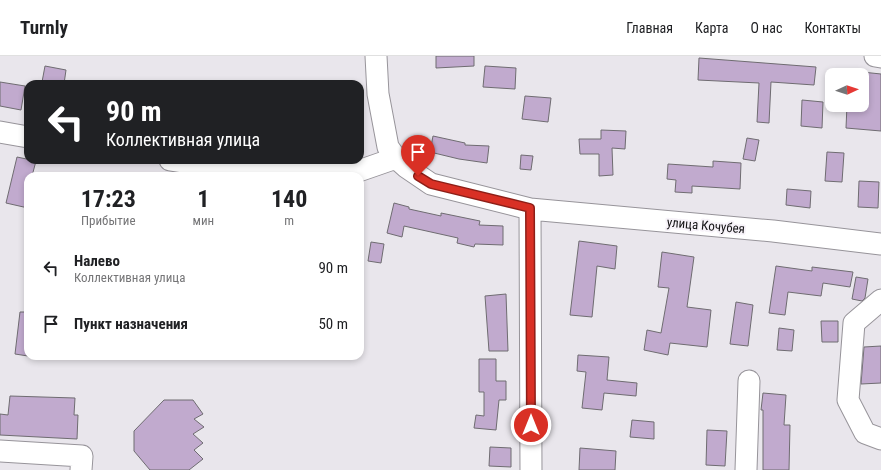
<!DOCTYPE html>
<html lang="ru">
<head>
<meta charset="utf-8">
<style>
	:root { --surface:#fff; --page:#f2f2f2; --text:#202124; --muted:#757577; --line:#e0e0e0 }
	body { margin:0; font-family:"Roboto Condensed",sans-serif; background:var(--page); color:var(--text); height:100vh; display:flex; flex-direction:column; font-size:15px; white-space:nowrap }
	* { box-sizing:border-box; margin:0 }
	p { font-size:13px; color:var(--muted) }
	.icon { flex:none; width:22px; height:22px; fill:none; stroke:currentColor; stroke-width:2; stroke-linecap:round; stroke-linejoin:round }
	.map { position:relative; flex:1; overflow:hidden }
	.details { position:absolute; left:24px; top:116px; width:340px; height:188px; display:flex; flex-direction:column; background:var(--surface); border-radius:12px; box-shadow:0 2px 6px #0003 }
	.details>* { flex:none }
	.hud { position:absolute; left:24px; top:24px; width:340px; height:84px; border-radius:12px; box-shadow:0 2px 6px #0003; background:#202124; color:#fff; overflow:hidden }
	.needle { width:26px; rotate:87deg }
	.fabs { position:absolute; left:825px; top:12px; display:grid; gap:8px }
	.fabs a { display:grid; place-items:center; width:44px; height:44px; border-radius:8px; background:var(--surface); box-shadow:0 2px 6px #0003; font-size:20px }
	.pin { position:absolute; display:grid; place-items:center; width:34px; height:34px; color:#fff; margin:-41px -17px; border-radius:50% 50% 50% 0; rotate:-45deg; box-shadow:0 0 4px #0007 }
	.pin .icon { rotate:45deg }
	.me { position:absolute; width:44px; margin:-22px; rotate:0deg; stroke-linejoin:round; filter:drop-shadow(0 0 3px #0008) }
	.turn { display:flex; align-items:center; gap:14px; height:84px; padding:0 16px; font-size:18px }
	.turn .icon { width:52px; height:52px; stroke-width:2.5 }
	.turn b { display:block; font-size:28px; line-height:34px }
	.eta { display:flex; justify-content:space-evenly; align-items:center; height:68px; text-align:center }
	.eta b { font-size:24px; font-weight:700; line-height:28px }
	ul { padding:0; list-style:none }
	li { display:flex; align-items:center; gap:12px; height:56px; padding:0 16px }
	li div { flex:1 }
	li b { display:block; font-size:15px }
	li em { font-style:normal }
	header { display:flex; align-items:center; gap:24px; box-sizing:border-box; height:56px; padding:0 20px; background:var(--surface); border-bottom:1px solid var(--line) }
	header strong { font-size:19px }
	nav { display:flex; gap:22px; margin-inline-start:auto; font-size:14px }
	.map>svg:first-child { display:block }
	.building { fill:#c1aace; stroke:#6f6c71 }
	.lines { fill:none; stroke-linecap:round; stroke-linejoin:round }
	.minor-casing { stroke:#97949a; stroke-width:23 }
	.minor { stroke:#fff; stroke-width:21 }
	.route-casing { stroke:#8d1f18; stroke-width:10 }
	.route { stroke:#d93025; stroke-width:7 }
	.labels { text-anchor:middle; stroke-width:4; stroke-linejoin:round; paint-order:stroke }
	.street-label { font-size:13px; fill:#141315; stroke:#f7f3f9 }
</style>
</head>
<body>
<header>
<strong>Turnly</strong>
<nav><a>Главная</a><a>Карта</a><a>О нас</a><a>Контакты</a></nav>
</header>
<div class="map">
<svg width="881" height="414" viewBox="0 0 881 414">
	<rect width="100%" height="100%" fill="#e9e6ec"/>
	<!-- building -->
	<path class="building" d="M436 0H474V10L436 12Z
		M699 2 816 11 814 29 771 26 769 67 757 66 759 27 698 24Z
		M45 10 66 14 64 28 42 26Z
		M485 10 516 12 515 33 483 31Z
		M862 16 881 18V75L846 72 847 49H862Z
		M0 26 25 30 21 54 0 50Z
		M525 40 551 42 548 66 522 63Z
		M802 44 823 46 822 72 801 70Z
		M601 74 626 75 625 93 612 92 613 119 599 120V98H580L579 83H601Z
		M433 80 465 87V89L489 90 487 107 459 103 430 96Z
		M747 82 759 84 755 105 743 103Z
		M827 96 844 97 842 126 825 125Z
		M521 99 533 100 531 114 520 113Z
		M17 101 36 105 32 120H28V152L6 147Z
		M713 105 741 107 740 133 692 130V137L675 136 676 124 667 123 668 108 713 111Z
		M859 125 879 126 878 152 858 151Z
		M787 133 811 135 810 152 786 149Z
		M394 147 409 151V153L441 160V157L480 165 479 169 503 170V189L475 188 474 191 457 187 458 182 404 170 402 181 387 177Z
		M579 185 617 190 615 213 597 210 592 261 570 259Z
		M371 186 384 188 381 207 368 205Z
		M662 196 694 201 687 251 711 254 707 291 670 287 668 299 644 294 647 274 661 277 669 232 658 231Z
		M776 210 812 215V211L853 216 850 231 823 227 821 240 788 236 785 259 769 257Z
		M856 221 868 223 865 242 862 245 852 243Z
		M506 238 508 295H489L485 240Z
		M736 246 753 249 748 290 730 288Z
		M20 256H28V300L15 298Z
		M821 265H838V286H822Z
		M779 272 794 274 792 295 777 294Z
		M881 290V327L861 328 864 291Z
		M578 299 609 301 607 324 637 327 636 340 604 337 602 354 582 352 586 316 577 315Z
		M479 303H496V325H506V344H499L496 374 474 372 476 359 484 360V336H479Z
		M763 337 786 339 784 369H790L789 414H763V354H761Z
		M10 340 75 342 74 359H78L77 383 0 379V358L8 359Z
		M164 344H193L203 358 194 363 204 371 193 378 203 387 194 394 203 403 189 414H150L134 395V375Z
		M632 364 654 366V383L630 381Z
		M707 374 727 375 725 410 706 409Z
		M490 391 511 392V411L489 410Z
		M580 392 616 395 615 414H579Z"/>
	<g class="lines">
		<defs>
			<path id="minor" d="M376 0 378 38 388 91 396 102 406 111 431 128 530 153 531 414
				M875 0 881 1
				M0 76 28 81
				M170 104 195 108 350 118 396 102
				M530 153 773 175 881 188
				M881 244 854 267 848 344 865 377 881 383
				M0 395 82 400 81 414
				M746 414 749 325"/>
		</defs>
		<!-- minor casing -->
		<use href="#minor" class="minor-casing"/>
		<!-- minor -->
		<use href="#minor" class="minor"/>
	</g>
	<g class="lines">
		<defs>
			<path id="route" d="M418 120 431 128 530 152 531 369"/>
		</defs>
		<!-- route casing -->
		<use href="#route" class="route-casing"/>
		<!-- route -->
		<use href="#route" class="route"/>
	</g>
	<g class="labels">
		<!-- street labels -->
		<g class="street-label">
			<text transform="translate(706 169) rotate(5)" y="5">улица Кочубея</text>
		</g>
	</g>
</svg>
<div class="fabs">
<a><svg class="needle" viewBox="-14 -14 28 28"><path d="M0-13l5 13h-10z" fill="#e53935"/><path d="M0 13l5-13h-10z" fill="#757577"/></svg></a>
</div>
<div class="pin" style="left:418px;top:120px;background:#d93025"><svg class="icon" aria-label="arrive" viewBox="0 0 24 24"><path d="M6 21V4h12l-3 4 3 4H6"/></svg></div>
<svg class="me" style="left:531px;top:369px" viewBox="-20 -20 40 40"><circle r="17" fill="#d93025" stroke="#fff" stroke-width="3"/><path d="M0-11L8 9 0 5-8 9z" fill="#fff"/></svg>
<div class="hud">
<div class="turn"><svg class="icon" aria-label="left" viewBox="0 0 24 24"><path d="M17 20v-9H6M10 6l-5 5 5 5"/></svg><div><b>90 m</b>Коллективная улица</div></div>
</div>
<section class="details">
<div class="eta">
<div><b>17:23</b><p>Прибытие</p></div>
<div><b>1</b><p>мин</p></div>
<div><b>140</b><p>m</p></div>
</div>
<ul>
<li><svg class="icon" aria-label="left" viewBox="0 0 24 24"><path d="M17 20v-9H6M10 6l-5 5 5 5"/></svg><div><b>Налево</b><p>Коллективная улица</p></div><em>90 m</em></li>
<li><svg class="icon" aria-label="arrive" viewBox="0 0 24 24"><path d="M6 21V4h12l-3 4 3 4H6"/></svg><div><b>Пункт назначения</b></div><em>50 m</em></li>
</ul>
</section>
</div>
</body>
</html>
